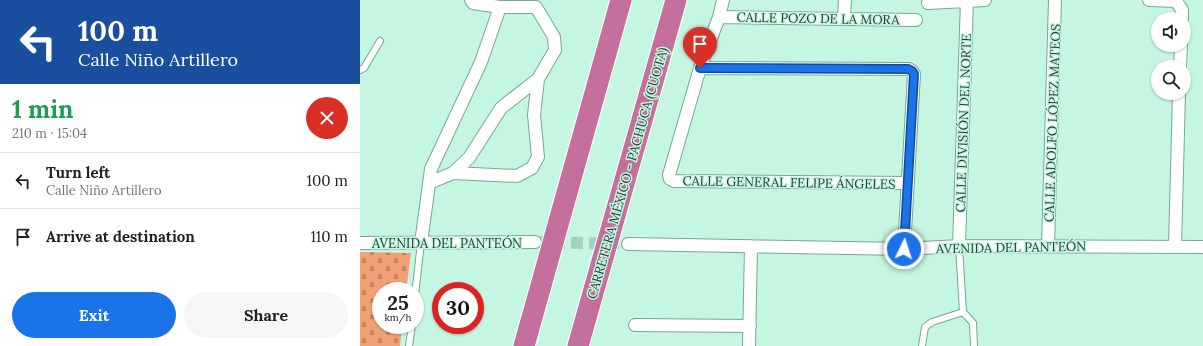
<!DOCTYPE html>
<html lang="en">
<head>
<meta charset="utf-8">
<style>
	:root { --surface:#fff; --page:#f6f6f6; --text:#222; --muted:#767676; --line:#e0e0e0; --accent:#1a73e8 }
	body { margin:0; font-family:Lora,serif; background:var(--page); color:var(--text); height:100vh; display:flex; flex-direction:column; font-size:15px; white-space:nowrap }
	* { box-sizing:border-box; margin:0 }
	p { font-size:13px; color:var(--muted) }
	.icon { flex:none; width:22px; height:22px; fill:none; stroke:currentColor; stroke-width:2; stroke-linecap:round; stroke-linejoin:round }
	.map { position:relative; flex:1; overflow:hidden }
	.details { display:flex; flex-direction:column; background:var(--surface); width:360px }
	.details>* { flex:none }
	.top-card { background:#1a4fa0; color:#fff; overflow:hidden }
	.tools { position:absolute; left:791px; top:12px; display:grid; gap:8px }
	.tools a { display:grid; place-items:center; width:40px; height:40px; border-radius:50%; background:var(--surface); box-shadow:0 1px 3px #0004; font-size:20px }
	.speed { position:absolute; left:12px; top:282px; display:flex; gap:8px; font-size:20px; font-weight:700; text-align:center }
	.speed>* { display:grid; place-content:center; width:52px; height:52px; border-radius:50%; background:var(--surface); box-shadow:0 1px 3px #0004; line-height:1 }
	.speed small { font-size:10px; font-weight:400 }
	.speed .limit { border:6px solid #d22; background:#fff; color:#111 }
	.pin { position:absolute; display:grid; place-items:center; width:34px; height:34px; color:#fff; margin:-41px -17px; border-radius:50% 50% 50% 0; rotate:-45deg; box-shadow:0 0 4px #0007 }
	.pin .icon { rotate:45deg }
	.me { position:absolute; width:44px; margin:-22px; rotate:4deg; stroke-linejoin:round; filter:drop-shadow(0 0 3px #0008) }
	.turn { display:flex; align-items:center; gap:14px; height:84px; padding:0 12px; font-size:18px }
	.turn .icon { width:52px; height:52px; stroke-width:2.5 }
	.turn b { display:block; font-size:28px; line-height:34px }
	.round { display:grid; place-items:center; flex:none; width:42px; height:42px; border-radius:21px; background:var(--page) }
	.summary { display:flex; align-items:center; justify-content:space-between; height:68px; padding:0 12px }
	h1 { font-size:24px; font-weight:700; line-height:30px; color:#1e9e55 }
	.action { display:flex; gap:8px; margin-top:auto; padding:8px 12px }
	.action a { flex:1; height:46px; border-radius:24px; background:var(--accent); color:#fff; font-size:16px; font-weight:700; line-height:46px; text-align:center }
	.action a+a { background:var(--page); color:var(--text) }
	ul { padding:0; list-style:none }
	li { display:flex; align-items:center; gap:12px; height:56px; padding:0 12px; border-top:1px solid var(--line) }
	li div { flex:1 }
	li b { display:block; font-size:15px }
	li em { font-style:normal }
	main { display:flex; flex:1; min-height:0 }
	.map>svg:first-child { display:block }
	.cemetery { fill:url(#cemetery-stones) }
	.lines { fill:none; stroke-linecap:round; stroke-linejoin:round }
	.street-tunnel { stroke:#a5d1bf; stroke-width:12; stroke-dasharray:12 6; stroke-linecap:butt }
	.lane-casing { stroke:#78a895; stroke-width:8 }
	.street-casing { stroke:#78a895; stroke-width:14 }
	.highway-casing { stroke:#fff; stroke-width:23 }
	.lane { stroke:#fff; stroke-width:6 }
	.street { stroke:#fff; stroke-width:12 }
	.highway { stroke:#c4709d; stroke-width:21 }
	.route-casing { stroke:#114b97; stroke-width:10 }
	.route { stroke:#1a73e8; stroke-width:7 }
	.labels { text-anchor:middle; stroke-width:3; stroke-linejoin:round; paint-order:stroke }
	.street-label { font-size:13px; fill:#293d35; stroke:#c4f6e2 }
</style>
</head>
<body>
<main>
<section class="details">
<div class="top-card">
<div class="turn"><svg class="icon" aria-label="left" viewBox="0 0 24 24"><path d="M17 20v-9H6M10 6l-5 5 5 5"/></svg><div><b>100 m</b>Calle Niño Artillero</div></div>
</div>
<div class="summary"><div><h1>1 min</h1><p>210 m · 15:04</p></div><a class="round" style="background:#d93025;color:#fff"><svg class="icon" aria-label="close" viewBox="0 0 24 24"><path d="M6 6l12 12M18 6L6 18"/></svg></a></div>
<ul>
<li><svg class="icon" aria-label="left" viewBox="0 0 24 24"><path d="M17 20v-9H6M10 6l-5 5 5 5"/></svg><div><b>Turn left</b><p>Calle Niño Artillero</p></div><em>100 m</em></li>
<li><svg class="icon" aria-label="arrive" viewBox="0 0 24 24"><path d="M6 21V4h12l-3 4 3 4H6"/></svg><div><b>Arrive at destination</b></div><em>110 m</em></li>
</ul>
<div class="action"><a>Exit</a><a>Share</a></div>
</section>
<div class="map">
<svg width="843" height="346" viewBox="0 0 843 346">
	<defs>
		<pattern id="cemetery-stones" width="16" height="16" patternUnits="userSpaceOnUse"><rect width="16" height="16" fill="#f2a076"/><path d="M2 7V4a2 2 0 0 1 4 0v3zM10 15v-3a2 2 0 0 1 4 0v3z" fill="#c48462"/></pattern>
	</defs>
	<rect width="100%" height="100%" fill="#c4f6e2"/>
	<!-- cemetery -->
	<path class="cemetery" d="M0 252 51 253 46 291H21V325H42L40 346H0Z"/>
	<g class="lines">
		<!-- street-tunnel -->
		<path class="street-tunnel" d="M175 242 268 244"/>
		<defs>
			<path id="lane" d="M0 70 4 68 20 41
				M599 246 603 312 613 323 614 346
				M55 295 61 243
				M49 346 52 325
				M562 346 565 327 572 322 603 312"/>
			<path id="street" d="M363 0 359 17 340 68 309 175 310 179 314 181 548 183
				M789 0 816 1 822 10V19
				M568 3 625 0
				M359 17 556 20
				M484 18 485 0
				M820 67 821 45
				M340 68 549 69 552 71 554 74 544 249
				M93 173 157 176 172 168 178 157 174 115 178 79 195 50 194 37 176 7H140L113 3 111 0
				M69 183 93 173 109 158 141 108 178 79
				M0 243 175 242
				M61 243 71 169 121 62 140 7
				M268 244 544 249 599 246 843 247
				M599 246 607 0
				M688 246 695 0
				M815 247 819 93
				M275 325 390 326
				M389 346 391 246"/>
			<path id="highway" d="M164 346 261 0
				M218 346 316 0"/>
		</defs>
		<!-- lane casing -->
		<use href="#lane" class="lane-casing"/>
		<!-- street casing -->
		<use href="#street" class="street-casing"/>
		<!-- highway casing -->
		<use href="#highway" class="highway-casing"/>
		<!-- lane -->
		<use href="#lane" class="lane"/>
		<!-- street -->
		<use href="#street" class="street"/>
		<!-- highway -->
		<use href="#highway" class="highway"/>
	</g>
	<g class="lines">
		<defs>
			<path id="route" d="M340 68 548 69 552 71 554 74 544 249"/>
		</defs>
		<!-- route casing -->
		<use href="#route" class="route-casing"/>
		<!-- route -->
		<use href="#route" class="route"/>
	</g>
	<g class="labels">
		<!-- street labels -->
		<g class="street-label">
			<text transform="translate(458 18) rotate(1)" y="5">CALLE POZO DE LA MORA</text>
			<text transform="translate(603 123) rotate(-88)" y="5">CALLE DIVISIÓN DEL NORTE</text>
			<text transform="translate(692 123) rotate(-88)" y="5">CALLE ADOLFO LÓPEZ MATEOS</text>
			<text transform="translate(267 173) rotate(-74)" y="5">CARRETERA MÉXICO - PACHUCA (CUOTA)</text>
			<text transform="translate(429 182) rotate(1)" y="5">CALLE GENERAL FELIPE ÁNGELES</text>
			<text x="87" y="248">AVENIDA DEL PANTEÓN</text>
			<text transform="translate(651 247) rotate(-1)" y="5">AVENIDA DEL PANTEÓN</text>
		</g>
	</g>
</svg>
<div class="tools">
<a><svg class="icon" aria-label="sound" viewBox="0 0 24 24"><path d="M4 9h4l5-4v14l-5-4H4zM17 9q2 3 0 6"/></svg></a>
<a><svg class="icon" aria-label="search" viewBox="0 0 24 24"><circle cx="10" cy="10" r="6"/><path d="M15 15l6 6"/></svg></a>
</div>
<div class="speed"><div>25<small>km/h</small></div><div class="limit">30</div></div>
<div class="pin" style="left:340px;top:68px;background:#d93025"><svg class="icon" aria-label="arrive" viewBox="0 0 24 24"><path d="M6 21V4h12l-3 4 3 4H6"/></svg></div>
<svg class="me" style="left:544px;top:249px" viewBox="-20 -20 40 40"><circle r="17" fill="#1a73e8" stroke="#fff" stroke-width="3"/><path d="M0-11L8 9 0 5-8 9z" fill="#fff"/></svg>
</div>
</main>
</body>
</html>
